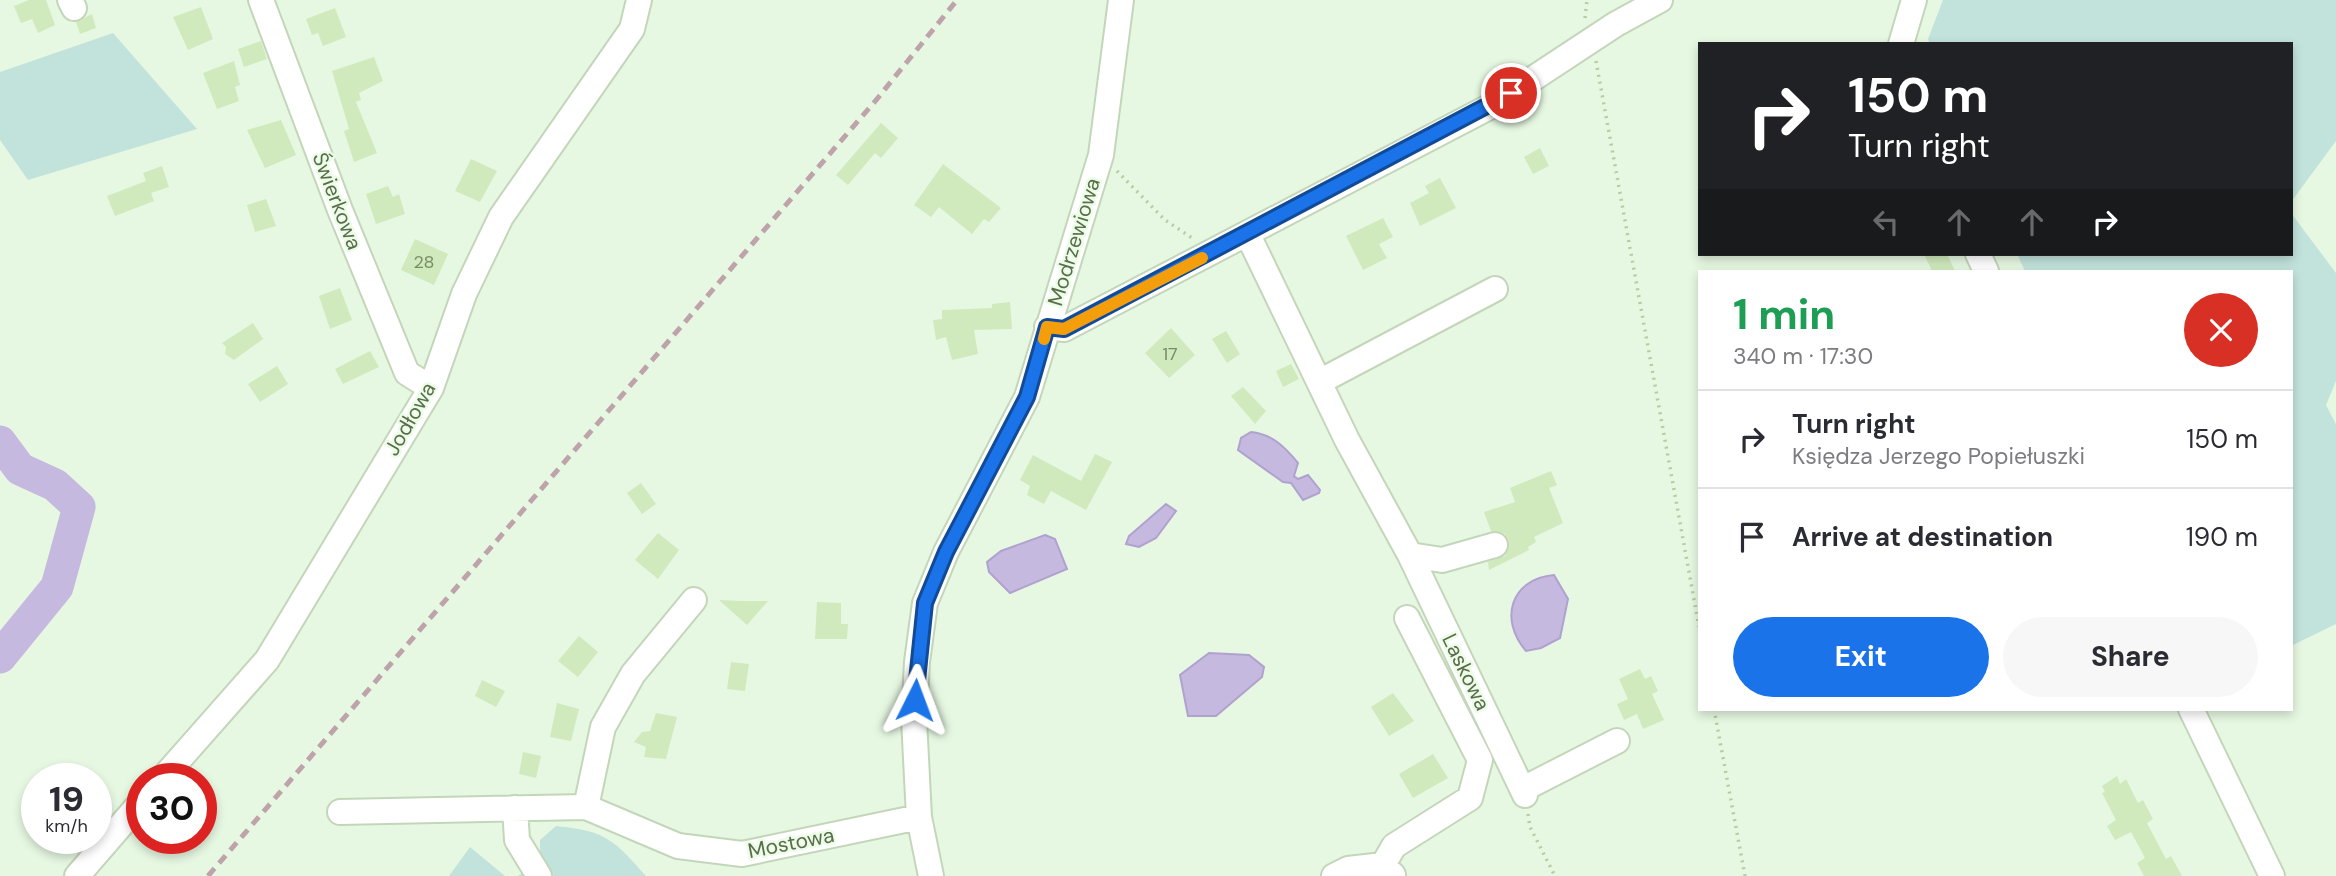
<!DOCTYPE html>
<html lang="en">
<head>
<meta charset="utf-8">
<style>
	:root { --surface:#fff; --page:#f7f7f7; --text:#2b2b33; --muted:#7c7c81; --line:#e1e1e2; --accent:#1a73e8 }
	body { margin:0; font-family:"DM Sans",sans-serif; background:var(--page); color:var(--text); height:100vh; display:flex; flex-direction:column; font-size:26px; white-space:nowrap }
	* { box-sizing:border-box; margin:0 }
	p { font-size:23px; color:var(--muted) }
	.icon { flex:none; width:38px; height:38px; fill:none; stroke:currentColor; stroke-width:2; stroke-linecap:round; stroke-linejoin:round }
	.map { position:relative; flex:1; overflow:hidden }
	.details { position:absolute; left:1698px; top:270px; width:595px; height:441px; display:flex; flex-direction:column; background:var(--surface); border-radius:0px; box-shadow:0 4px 10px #0003 }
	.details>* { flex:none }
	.banner { position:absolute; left:1698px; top:42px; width:595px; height:214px; border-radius:0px; box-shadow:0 4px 10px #0003; background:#202124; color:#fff; overflow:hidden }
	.speed { position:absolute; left:21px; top:763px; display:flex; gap:14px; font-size:35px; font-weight:700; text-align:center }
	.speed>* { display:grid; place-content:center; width:91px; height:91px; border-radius:50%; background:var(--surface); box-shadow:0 4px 10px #0003; line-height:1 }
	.speed small { font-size:18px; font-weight:400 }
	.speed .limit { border:10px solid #d22; background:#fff; color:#111 }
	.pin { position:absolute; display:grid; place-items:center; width:60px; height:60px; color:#fff; margin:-30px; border:4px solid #fff; border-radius:50%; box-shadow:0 2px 7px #0007 }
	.me { position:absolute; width:77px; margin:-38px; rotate:3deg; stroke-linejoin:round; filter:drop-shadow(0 0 5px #0008) }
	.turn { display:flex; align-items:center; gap:24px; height:147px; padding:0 35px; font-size:32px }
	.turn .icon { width:91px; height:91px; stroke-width:2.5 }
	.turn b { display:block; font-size:49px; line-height:60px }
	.lanes { display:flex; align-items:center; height:66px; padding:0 35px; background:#0003; justify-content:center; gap:35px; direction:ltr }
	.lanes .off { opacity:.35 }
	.round { display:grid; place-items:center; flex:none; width:74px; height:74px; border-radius:37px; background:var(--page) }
	.overview { display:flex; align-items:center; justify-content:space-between; height:119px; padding:0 35px }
	h1 { font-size:42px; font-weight:700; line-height:52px; color:#1e9e55 }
	.button { display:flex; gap:14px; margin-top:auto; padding:14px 35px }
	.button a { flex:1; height:80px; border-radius:42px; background:var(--accent); color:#fff; font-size:28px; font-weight:700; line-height:80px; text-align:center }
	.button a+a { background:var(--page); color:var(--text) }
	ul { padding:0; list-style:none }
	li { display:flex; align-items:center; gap:21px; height:98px; padding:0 35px; border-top:2px solid var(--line) }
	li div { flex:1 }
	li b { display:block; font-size:26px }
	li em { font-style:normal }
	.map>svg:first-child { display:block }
	.green { fill:#c2e3dc }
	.water { fill:#c6b9df; stroke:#b0a1cf; stroke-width:2 }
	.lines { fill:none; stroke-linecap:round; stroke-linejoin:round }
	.river { stroke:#c6b9df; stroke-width:33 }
	.building { fill:#d0eabd }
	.minor-casing { stroke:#c4d6ba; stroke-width:28 }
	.path { stroke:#b4cea1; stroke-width:3.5; stroke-dasharray:2 5; stroke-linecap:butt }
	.minor { stroke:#fff; stroke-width:24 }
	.rail { stroke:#bfa3ab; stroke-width:5; stroke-dasharray:10 7; stroke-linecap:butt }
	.route-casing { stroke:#114b97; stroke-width:18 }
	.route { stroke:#1a73e8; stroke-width:12 }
	.slow { stroke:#f59e0b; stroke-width:12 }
	.labels { text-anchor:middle; stroke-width:5; stroke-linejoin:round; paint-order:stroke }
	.number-label { font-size:18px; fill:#788c68 }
	.street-label { font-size:21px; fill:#5b6c4c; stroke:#ebfce7 }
</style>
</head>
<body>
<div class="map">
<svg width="2336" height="876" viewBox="0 0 2336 876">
	<rect width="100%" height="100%" fill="#e6f8e2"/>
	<!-- green -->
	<path class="green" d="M1943 0H2336V141L2291 202V44H1930L1928 39Z
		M113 33 197 129 28 180 0 140V72Z
		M2291 213 2336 273V381L2326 405 2336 424V624L2291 646V271H2025L2017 254H2291Z
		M556 826C606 831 613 839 646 876H518L540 861V840Z
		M470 847 505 876H449Z"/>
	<!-- water -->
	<path class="water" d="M1251 432C1272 434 1285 447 1298 463L1294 476 1298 479 1308 475 1320 490 1319 493 1303 500 1291 483 1283 482 1238 450 1241 438Z
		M1166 504 1176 511 1156 538 1139 547 1126 544 1129 536Z
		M1045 535 1055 539 1067 569 1010 593 989 572 987 562 1001 551Z
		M1554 575 1568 599 1560 638 1541 648 1526 651C1499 620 1510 579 1554 575Z
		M1209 653 1249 655 1264 667 1262 677 1216 716H1188L1180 675Z"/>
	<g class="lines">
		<!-- river -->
		<path class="river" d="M0 442 20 469 55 485 79 507 57 587 0 657"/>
	</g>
	<!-- building -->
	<path class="building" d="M29 0H46L55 25 38 33 32 19 21 23 14 6Z
		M201 7 213 39 188 50 173 17Z
		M335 8 346 37 323 46 318 33 312 35 306 19Z
		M92 14 96 28 80 34 76 22Z
		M261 41 267 59 244 67 238 49Z
		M374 57 383 81 359 93 361 100 356 102 377 153 354 162 344 131 349 129 332 71Z
		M234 61 240 85 235 87 239 101 217 109 203 73Z
		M281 120 296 155 265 168 247 130Z
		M881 123 898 138 881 158 875 153 848 185 836 175Z
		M1540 148 1549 166 1533 174 1524 157Z
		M471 159 497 171 480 202 455 191Z
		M943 164 1001 208 989 222 984 219 972 234 939 207 931 217 914 205Z
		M162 166 169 187 151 193 154 201 115 216 107 196 146 181 143 173Z
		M1440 178 1456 208 1420 226 1410 203 1429 193 1425 186Z
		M388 186 393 197 399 194 405 214 376 224 366 194Z
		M266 199 276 226 255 232 247 205Z
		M1383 218 1393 237 1379 244 1387 258 1363 270 1346 236Z
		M415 239 448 254 434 285 401 270Z
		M1924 254H1947L1955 271H1932Z
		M340 288 352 320 330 329 319 296Z
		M1010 302 1012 329 974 330 978 354 952 360 946 337 936 340 933 320 942 319V310L992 308V304Z
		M253 323 263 339 234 360 225 354 226 347 222 343Z
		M1171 328 1195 355 1169 378 1145 353Z
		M1226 331 1240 354 1227 363 1212 339Z
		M370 351 379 367 343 384 335 369Z
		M1291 364 1299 379 1283 387 1276 371Z
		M277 366 288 384 260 402 248 384Z
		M1243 387 1266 411 1255 424 1231 396Z
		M1095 454 1112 462 1086 510 1051 491 1044 504 1027 495 1030 486 1020 480 1033 455 1081 481Z
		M1551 471 1557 485 1549 488 1563 523 1534 537 1536 542 1528 547 1529 550 1489 570 1488 562 1505 556 1509 542 1505 534 1491 531 1484 512 1515 502 1510 488Z
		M641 483 656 504 642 514 627 493Z
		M658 533 679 550 658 579 635 560Z
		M719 600 741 601H768L747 625Z
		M817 602 841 603V624H848L847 639H815Z
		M579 636 598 652 578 677 558 661Z
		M731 662 749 664 745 691 727 689Z
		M1640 669 1645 679 1651 676 1658 691 1652 694 1664 720 1643 729 1637 714 1624 720 1617 704 1628 699 1619 679Z
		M482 680 505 691 496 707 475 696Z
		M1393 693 1414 721 1389 736 1371 707Z
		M557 703 579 709 571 741 550 737Z
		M656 713 677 717 666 759 644 757 646 747 634 742 642 732 650 731Z
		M523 752 541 756 536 778 519 774Z
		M1433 754 1448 778 1413 798 1399 774Z
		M2117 776 2120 784 2126 779 2138 803 2143 800 2153 819 2147 823 2166 859 2171 856 2182 876H2144L2137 863 2145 858 2131 832 2115 840 2107 826 2116 820 2102 793 2105 792 2102 786Z"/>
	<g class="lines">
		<defs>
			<path id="minor" d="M70 0 74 8
				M261 0 340 210 407 373 431 388
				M1901 44 1914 0
				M1248 235 1347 440 1410 555 1525 795
				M1978 254 1986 271
				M1047 327 1064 329 1493 105 1616 24 1660 0
				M1319 382 1495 289
				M1410 555 1442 560 1495 545
				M2191 709 2272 876
				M162 779 267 660 431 388 464 294 501 217 632 29 639 0
				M1523 789 1617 741
				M586 807 603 727 633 674 694 600
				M515 808 517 840 539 876
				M340 812 586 807 678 846 742 854 919 817
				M1383 865 1394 846 1470 798 1480 760 1407 618
				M77 876 142 801
				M931 876 919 817 914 719 917 662 925 603 946 552 1027 397 1101 155 1121 0
				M1334 876 1348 869 1383 865 1393 875"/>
		</defs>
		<!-- minor casing -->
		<use href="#minor" class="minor-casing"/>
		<!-- path -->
		<path class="path" d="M1585 18 1587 0
			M1596 61 1699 627
			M1117 171 1165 220 1192 238
			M1714 709 1745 876
			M1528 814 1530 827 1555 876"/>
		<!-- minor -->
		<use href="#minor" class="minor"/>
		<!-- rail -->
		<path class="rail" d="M208 876 877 99 957 0"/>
	</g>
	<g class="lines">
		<defs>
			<path id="route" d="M915 700 925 603 946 552 1027 397 1047 327 1064 329 1511 93"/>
		</defs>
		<!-- route casing -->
		<use href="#route" class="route-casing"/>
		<!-- route -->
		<use href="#route" class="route"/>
		<!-- slow -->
		<path class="slow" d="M1044 339 1047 327 1064 329 1202 258"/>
	</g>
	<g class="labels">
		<!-- number labels -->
		<g class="number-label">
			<text x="424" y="268">28</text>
			<text x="1170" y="360">17</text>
		</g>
		<!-- street labels -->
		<g class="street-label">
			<text transform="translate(337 201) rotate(69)" y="7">Świerkowa</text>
			<text transform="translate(1074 242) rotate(-73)" y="7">Modrzewiowa</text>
			<text transform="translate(410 419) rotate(-60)" y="7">Jodłowa</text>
			<text transform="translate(1466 672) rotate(64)" y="7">Laskowa</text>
			<text transform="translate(791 843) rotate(-11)" y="7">Mostowa</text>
		</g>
	</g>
</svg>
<div class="speed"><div>19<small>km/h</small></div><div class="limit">30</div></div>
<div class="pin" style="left:1511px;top:93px;background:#d93025"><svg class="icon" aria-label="arrive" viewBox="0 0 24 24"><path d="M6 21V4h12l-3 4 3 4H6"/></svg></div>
<svg class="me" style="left:915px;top:700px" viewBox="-20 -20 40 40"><path d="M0-17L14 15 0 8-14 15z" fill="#1a73e8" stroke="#fff" stroke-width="4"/></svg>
<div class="banner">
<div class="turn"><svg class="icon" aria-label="right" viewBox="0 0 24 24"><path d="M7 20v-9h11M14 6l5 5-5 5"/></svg><div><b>150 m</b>Turn right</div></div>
<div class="lanes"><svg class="icon off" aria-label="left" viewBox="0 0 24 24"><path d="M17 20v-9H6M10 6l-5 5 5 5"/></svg><svg class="icon off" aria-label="ahead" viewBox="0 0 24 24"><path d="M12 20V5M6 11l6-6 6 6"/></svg><svg class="icon off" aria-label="ahead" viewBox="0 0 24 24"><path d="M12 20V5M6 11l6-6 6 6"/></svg><svg class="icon" aria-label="right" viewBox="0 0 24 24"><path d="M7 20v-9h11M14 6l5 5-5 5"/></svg></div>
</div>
<section class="details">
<div class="overview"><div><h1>1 min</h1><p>340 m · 17:30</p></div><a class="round" style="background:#d93025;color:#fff"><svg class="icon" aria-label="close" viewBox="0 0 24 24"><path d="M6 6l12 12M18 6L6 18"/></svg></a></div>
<ul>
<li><svg class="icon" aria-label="right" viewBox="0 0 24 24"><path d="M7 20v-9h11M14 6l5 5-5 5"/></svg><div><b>Turn right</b><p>Księdza Jerzego Popiełuszki</p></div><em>150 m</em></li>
<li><svg class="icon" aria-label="arrive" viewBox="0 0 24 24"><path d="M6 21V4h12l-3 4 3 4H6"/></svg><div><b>Arrive at destination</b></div><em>190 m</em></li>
</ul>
<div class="button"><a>Exit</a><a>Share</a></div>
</section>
</div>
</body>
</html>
